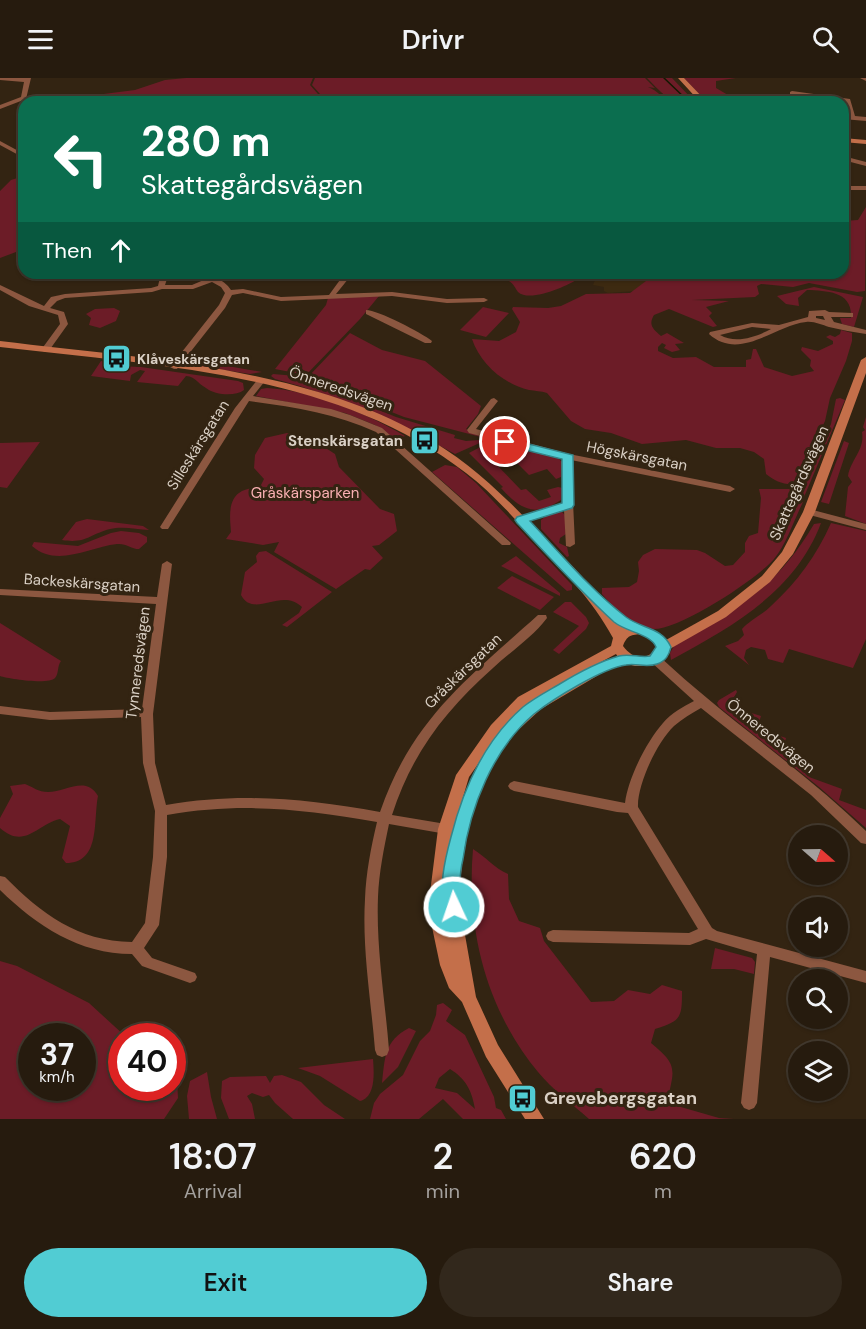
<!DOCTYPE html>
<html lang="en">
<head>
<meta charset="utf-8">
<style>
	:root { --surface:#261b0e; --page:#32281c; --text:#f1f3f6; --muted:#a4a19e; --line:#42392e; --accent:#51ccd3 }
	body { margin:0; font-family:"DM Sans",sans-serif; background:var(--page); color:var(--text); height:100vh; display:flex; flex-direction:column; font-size:22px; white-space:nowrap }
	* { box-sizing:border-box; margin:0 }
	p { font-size:20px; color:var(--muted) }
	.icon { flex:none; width:33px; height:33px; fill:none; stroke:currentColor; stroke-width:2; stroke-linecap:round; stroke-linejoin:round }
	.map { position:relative; height:1041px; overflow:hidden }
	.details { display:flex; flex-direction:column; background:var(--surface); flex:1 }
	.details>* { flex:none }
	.banner { position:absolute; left:18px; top:18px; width:831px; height:183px; border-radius:18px; box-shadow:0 2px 4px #0004,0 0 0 2px var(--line); background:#0b6e4f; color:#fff; overflow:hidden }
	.needle { width:39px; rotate:110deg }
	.buttons { position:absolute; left:788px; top:747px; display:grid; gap:12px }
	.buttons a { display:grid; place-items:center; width:60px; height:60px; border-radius:50%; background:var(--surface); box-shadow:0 2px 4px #0004,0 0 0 2px var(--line); font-size:30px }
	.speed { position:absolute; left:18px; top:945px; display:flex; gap:12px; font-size:30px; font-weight:700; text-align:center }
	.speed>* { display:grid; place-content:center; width:78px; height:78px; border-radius:50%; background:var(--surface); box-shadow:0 2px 4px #0004,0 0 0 2px var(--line); line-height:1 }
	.speed small { font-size:15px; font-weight:400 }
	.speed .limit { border:9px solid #d22; background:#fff; color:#111 }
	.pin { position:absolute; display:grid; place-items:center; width:51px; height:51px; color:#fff; margin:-26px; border:3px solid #fff; border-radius:50%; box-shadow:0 2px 6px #0007 }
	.me { position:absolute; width:66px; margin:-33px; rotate:357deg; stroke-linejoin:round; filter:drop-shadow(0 0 4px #0008) }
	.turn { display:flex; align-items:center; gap:21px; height:126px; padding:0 24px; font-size:27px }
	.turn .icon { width:78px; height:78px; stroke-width:2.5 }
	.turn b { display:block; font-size:42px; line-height:51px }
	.then { display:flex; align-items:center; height:57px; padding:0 24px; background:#0003; gap:12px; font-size:22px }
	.eta { display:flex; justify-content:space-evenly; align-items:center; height:102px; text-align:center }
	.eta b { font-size:36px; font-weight:600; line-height:42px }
	.primary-button { display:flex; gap:12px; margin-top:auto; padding:12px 24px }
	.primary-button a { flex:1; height:69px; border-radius:36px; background:var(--accent); color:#111; font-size:24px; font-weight:600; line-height:69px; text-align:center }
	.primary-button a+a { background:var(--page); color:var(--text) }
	header { display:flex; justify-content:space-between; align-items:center; height:78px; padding:0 24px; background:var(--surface); font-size:27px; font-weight:600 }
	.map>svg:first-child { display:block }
	.built { fill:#3d2a11 }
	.green { fill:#6c1c27; fill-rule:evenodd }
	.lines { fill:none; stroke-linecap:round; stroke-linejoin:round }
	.stream { stroke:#121901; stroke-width:1.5 }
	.street { fill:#8c5740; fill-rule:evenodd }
	.secondary { fill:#c46f4a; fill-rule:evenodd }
	.route { fill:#51ccd3; stroke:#358589; stroke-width:1.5 }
	.labels { text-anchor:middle; stroke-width:6; stroke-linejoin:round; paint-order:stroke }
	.far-poi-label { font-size:14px; font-weight:bold; fill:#dad0c5; stroke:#332412; text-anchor:start }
	.street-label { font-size:15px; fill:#dad0c5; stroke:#332412 }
	.poi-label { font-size:15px; font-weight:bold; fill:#dad0c5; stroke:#332412; text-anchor:end }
	.park-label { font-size:15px; fill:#fab0b2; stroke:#332412 }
	.near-poi-label { font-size:18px; font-weight:bold; fill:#dad0c5; stroke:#332412; text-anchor:start }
</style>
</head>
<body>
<header><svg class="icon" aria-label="menu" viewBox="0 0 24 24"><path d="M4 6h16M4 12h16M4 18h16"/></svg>Drivr<svg class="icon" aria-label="search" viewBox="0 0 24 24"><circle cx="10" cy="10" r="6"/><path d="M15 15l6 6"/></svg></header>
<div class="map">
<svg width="866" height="1041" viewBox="0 0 866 1041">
	<rect width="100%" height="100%" fill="#332412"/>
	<!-- built -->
	<path class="built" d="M598 195H646L650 200 635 213 608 215 604 213V209L593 207Z"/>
	<!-- green -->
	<path class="green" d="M186 0H313L310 7 318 16 312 24H74L72 20 135 12 165 2Z
		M315 0H645L655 10 648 9C659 13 660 20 674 24H314L320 16 312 7Z
		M647 0H672L695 24C667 24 665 18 647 0Z
		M684 0H736L716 3V10L728 17 703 20Z
		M24 98V162L16 165 24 166V171L0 180V113L11 102Z
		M866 129 865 213 857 214 809 205 793 209 761 206 757 208 759 216 755 219 692 222 729 223 706 229 712 235 709 238 717 248 713 249 669 231 654 237C648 247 653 251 661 258L667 255 684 265 675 266 680 272 672 274 664 270 666 267 662 265 658 269V273L673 280 696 279 714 289H746V282L751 281 753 271H756L764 289 792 298 814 293 810 288 811 282 801 272 802 269 818 273 833 266V263L826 259 830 257 835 259 840 256 841 252 852 255V263L846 283 830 320 825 343 810 375 802 398 795 406C783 407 775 403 766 396L764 381 754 374 740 370H716L686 362 642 366 611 355 585 351 571 343 547 315C541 313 535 313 529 312 503 306 480 285 472 261L499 263 516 254 520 244 512 231 513 229 548 230 561 228 586 216 630 215 650 200 646 195H843V143L858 142Z
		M500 195H571L578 201C567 208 530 225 518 214 515 210 514 206 509 203L498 201Z
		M814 209 863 219 854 249 842 246 840 240H851C853 213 827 213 807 212L798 220 799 228 786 226 777 218Z
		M379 218 360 241 306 297 275 291 326 227 328 220Z
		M483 229 509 235 486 259 460 252Z
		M114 230 120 233 116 243 100 250 89 247 91 240 86 236 95 231Z
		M350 255 382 272 425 283 481 328 478 336 466 351 481 359 404 339 309 301 308 299Z
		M187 277 210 285 262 294 250 296 192 287 186 283Z
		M101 283 116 286V288L141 289 238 303 243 305 244 312C235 319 215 317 206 310 197 305 196 299 186 298L178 308 137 304 145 293 140 292 131 297 130 303 91 298Z
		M273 296 296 298 396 339 455 357 454 360 466 363 479 362 482 364 455 376C397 344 339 318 275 301L271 298Z
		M267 310C311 312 368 336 405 358L396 362 375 347 345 335 256 318 261 311Z
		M840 320 845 322 804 419 801 415 802 410 831 346 836 321Z
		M866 339V446L845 438 848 409 852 404 848 398C851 381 865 372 862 354L865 352 863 349Z
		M287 355 318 365 335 376 339 389 380 431 394 436 397 453 379 467 372 468 383 480 370 492 365 491 336 511 274 474 279 464 263 467 226 461 231 454C230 440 227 421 242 413 248 410 255 410 261 407L264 401 254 390 255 377 265 360Z
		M844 363 849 365 829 426 821 424Z
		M40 364 7 410 0 409V365Z
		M484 367H508L556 378 561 383V399L556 401 547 391 529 397 510 378 493 383 521 412 526 411 539 423 551 419 547 412 558 409 563 410 561 422C534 440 520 431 501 410L503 409 469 375Z
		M445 387 457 389 476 405 572 507V512L567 513 432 394Z
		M759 411H793L796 421 803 424C794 442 787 465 774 481 757 501 678 553 652 551 629 550 616 532 602 516V510L629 509 637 504 639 493 638 484 643 477 655 471 697 472 705 475 725 488 733 487 745 474V465L749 458 758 455 761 420Z
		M551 434H562L565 437 566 456 560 460 559 465 567 469 569 478 567 479 541 451V442Z
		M87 441 143 448 149 452C136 451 122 448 110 451 90 456 86 466 62 462L76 444Z
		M821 445C795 514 733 548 671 582L670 575 674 568C735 531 777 510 814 446Z
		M831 445 866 453V561L853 590 789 571 783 585 768 581 765 572 751 569 746 572 744 580 749 587 725 568 738 563 744 557 742 551C750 542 762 537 771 528 797 504 817 477 831 445Z
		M121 453 139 455 147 459V464L139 471C131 471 126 465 117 466 89 469 57 490 32 468L34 464 78 468 111 455Z
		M266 473 332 514 287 549 282 547 299 535 302 529C281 509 254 541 241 517L245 494 257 484 256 478 259 474Z
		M516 478 560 515V518L501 488Z
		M512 498 554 519 540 532 497 510Z
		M565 524H571L586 539 589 545 586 551 559 576 553 572 579 548 553 534Z
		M0 545 61 583C57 588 59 596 55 600 49 607 9 601 0 598Z
		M736 612 737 614 729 628 761 638 757 650 786 660 782 676 813 688 809 699 842 711 839 722 866 732V750L819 709 719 629 717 625 719 622Z
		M25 706C33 709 38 714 48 714 66 714 86 697 98 718 93 743 101 785 66 785L62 780 70 748 60 741C37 746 25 772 0 750V740L13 716 10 708Z
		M473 771C486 779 494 790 508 796L509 821 519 843 540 850 544 863 591 924 614 923 628 912 650 916 662 907 682 913C682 940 681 943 655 951L651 965C679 988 674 991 667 1025L719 1040 734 1041H589C572 1026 552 1011 538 994 486 931 466 851 473 771Z
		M715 870 752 880 755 884 754 896 734 891H711Z
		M0 883 17 888 89 925 125 958H122V1010H172L173 998 177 1001 178 1020 164 1041H0ZM82 958V1010H32V958Z
		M443 925 452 932 446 943 465 957 494 1019 496 1030 501 1032 506 1041H463L443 1021 419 1041H370L374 1025 380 1016 403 997 420 963 430 953 436 937 437 927ZM450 991C466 1001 472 1013 475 1031L457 1015 435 1010 439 1000Z
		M409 950 416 953 398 989 382 1005C385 980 384 963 409 950Z
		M373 981C374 994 376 1019 360 1023L320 998 298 990Z
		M207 994 211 1019 217 1041H189L187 1018 190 1003Z
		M282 997 301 1004 324 1027 345 1041H293L275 1025 269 1017 263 1019 252 1015 247 1018 252 1026 255 1041H229L221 1020 222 1003 230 999 266 998 270 1005 274 998Z"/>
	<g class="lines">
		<!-- stream -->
		<path class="stream" d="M664 0 687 22"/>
		<!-- street -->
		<path class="street" d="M0 0H31L26 21 0 31V27L21 19 24 4 0 2Z
			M860 0H866V3Z
			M792 13 850 21 855 38 866 39V43L843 41V37L849 38 845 23 790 16V14Z
			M0 63 24 76V80L0 67Z
			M843 78 866 84V88L843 82Z
			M843 108H866V112H843Z
			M161 195H169L165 207H192L206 201 195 195C209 195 224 201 231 212L243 211 281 219 329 217 345 195H353L336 216 392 214 447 221 484 220 488 222 484 224 447 225 392 218 281 223 243 215 232 217 225 230 177 291H174L170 289 219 227 225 215 221 209 212 204 193 211H162L152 214 65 220 57 223 50 230 64 234 68 246 48 274H45L41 272 60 246 58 237 29 228 0 212V207L44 228 51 219 65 216 151 210 158 208Z
			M366 232C378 232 422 255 432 263L431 265H425L366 236Z
			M825 232 829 234 853 235V239H831L834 244 866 252V256C854 254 841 252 829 249 822 247 814 243 806 244 775 247 740 284 709 256L710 254 752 245 779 247 808 239 809 233ZM816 238H823L825 242 816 240ZM752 249 771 251C756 259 736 266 720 257Z
			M261 300 265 303 253 318 331 331 350 337 382 350 511 465 510 467H502L376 354C335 335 293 329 249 323L168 451H162L160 449 235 330 258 301Z
			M494 320 498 323 476 351 569 376 730 408 735 411 730 414 571 382 575 466 570 469 566 468 564 432 522 445 517 442 519 440 563 425 561 384 563 380 469 355 467 352 491 321Z
			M809 431 866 446V452L806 436 804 434 806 432Z
			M167 483 172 486 153 636 155 685 166 727C242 714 305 721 380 734 412 641 468 600 538 537H546L547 540C533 559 510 574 493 590 445 633 412 675 392 737L452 747 457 748 458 752 457 756 452 757 389 746C384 770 379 794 378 819 376 870 385 921 389 972L387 977 382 979 377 977 375 972C371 922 362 871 365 821 366 795 371 769 377 744 303 731 242 724 167 737V779L159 847 144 870 152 880 195 895 197 899 195 903 190 905 142 888 132 876C79 876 37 848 0 812V798L5 799C42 836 77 863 132 864L145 845 153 779 155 733 143 685 141 639 50 642 0 636V628L50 634 142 631 156 526 0 517V511L157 519 162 486Z
			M655 577 659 578C725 640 801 690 866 753V766L861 765 811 717 701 630C692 635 682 641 674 648 657 664 637 707 638 729L712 850 717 853 866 893V905L770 879 757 1025 754 1030 749 1032 744 1030 741 1025 757 876 706 861 690 867 553 864 548 862 546 858 548 854 553 852 689 855 698 851 628 735 617 734 514 713 510 711 508 708 510 705 514 703 625 725C628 700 647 663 663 645 671 635 683 629 694 623L651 584 649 581Z"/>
		<!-- secondary -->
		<path class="secondary" d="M678 0H684L707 24H700Z
			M843 60 866 62V66L843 64Z
			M0 263C137 280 298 288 420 356 469 383 501 415 539 454 562 477 584 499 604 525 614 525 619 535 628 541 640 550 657 549 666 562L718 533 762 498 782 474 803 434 861 282 866 279V295L815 434 793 476 770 504 726 539 668 572 660 583 646 588H635L627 586 607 592 541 631 516 654 501 673 480 712 465 758 460 806 462 840 476 919 498 967 544 1041H525L486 979 462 924 449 910 440 887 432 849 430 815 438 751 456 697 491 647 518 619 611 568 613 560C592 521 561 490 531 458 510 436 490 413 466 395 335 294 158 288 0 269ZM642 556 653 561 656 566 655 572C644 584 632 580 623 568 627 557 631 557 642 556ZM616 576 618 579 601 584ZM557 609 527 627 512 642 528 625ZM485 676 461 726 469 699Z"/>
	</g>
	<!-- route -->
	<path class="route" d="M505 360 573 377 574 427 572 430 530 443C561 476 591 512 626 539 642 551 662 549 671 569 669 577 666 583 657 586 646 590 637 585 626 587 603 590 553 621 534 636 493 671 470 729 463 781 461 789 460 799 460 808 460 817 464 826 460 835L454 837 447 835C437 813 445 781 451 759 463 711 485 662 523 629 533 621 546 614 558 607 576 596 597 584 619 578 630 575 640 580 650 578L656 569C651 556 626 554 614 544 580 513 549 479 517 445L515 442 517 439 562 425V381L501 366 499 364Z"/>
	<!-- icons -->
	<defs>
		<symbol id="bus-square" viewBox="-11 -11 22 22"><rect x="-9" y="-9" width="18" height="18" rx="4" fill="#51ccd3" stroke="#332412"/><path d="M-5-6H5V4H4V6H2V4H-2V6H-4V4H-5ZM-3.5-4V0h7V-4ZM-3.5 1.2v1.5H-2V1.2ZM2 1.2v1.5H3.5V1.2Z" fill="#111"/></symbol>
	</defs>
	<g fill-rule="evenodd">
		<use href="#bus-square" x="100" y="264" width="33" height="33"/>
		<use href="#bus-square" x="408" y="346" width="33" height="33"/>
		<use href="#bus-square" x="506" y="1004" width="33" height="33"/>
	</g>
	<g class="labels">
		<!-- far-poi labels -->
		<g class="far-poi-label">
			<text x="137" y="286">Klåveskärsgatan</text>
		</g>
		<!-- street labels -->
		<g class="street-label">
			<text transform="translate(341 311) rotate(19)" y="5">Önneredsvägen</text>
			<text transform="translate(198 367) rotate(-58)" y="5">Silleskärsgatan</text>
			<text transform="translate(637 378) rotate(11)" y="5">Högskärsgatan</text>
			<text transform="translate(799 405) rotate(-66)" y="5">Skattegårdsvägen</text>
			<text transform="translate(82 505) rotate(4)" y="5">Backeskärsgatan</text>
			<text transform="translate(138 585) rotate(-83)" y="5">Tynneredsvägen</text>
			<text transform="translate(463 593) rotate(-44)" y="5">Gråskärsgatan</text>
			<text transform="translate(771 658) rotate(39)" y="5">Önneredsvägen</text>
		</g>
		<!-- poi labels -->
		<g class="poi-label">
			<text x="403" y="368">Stenskärsgatan</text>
		</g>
		<!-- park labels -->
		<g class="park-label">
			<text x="305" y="420">Gråskärsparken</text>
		</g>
		<!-- near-poi labels -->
		<g class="near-poi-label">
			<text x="544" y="1026">Grevebergsgatan</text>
		</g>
	</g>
</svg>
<div class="buttons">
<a><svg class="needle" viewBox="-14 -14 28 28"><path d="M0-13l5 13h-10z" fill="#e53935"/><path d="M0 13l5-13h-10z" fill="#a4a19e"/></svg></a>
<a><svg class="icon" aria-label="sound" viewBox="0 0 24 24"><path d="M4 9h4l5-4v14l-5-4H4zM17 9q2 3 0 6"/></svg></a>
<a><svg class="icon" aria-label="search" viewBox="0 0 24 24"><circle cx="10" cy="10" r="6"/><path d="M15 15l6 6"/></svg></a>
<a><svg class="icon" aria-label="layers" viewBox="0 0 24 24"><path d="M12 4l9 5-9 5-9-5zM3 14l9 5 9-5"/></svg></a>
</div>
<div class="speed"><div>37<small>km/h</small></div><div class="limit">40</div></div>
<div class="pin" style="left:505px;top:364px;background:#d93025"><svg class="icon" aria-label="arrive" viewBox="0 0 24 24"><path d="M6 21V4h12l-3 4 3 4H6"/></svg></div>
<svg class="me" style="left:454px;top:829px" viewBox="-20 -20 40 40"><circle r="17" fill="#51ccd3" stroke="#fff" stroke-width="3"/><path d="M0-11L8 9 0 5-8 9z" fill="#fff"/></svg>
<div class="banner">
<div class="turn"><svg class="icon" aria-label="left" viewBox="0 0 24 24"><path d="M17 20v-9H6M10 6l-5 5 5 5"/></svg><div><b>280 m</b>Skattegårdsvägen</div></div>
<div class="then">Then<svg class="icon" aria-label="ahead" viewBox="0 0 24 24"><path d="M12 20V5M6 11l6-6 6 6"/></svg></div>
</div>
</div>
<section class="details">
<div class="eta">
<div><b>18:07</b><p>Arrival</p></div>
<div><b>2</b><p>min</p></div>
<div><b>620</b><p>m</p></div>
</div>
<div class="primary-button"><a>Exit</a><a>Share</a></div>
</section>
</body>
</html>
